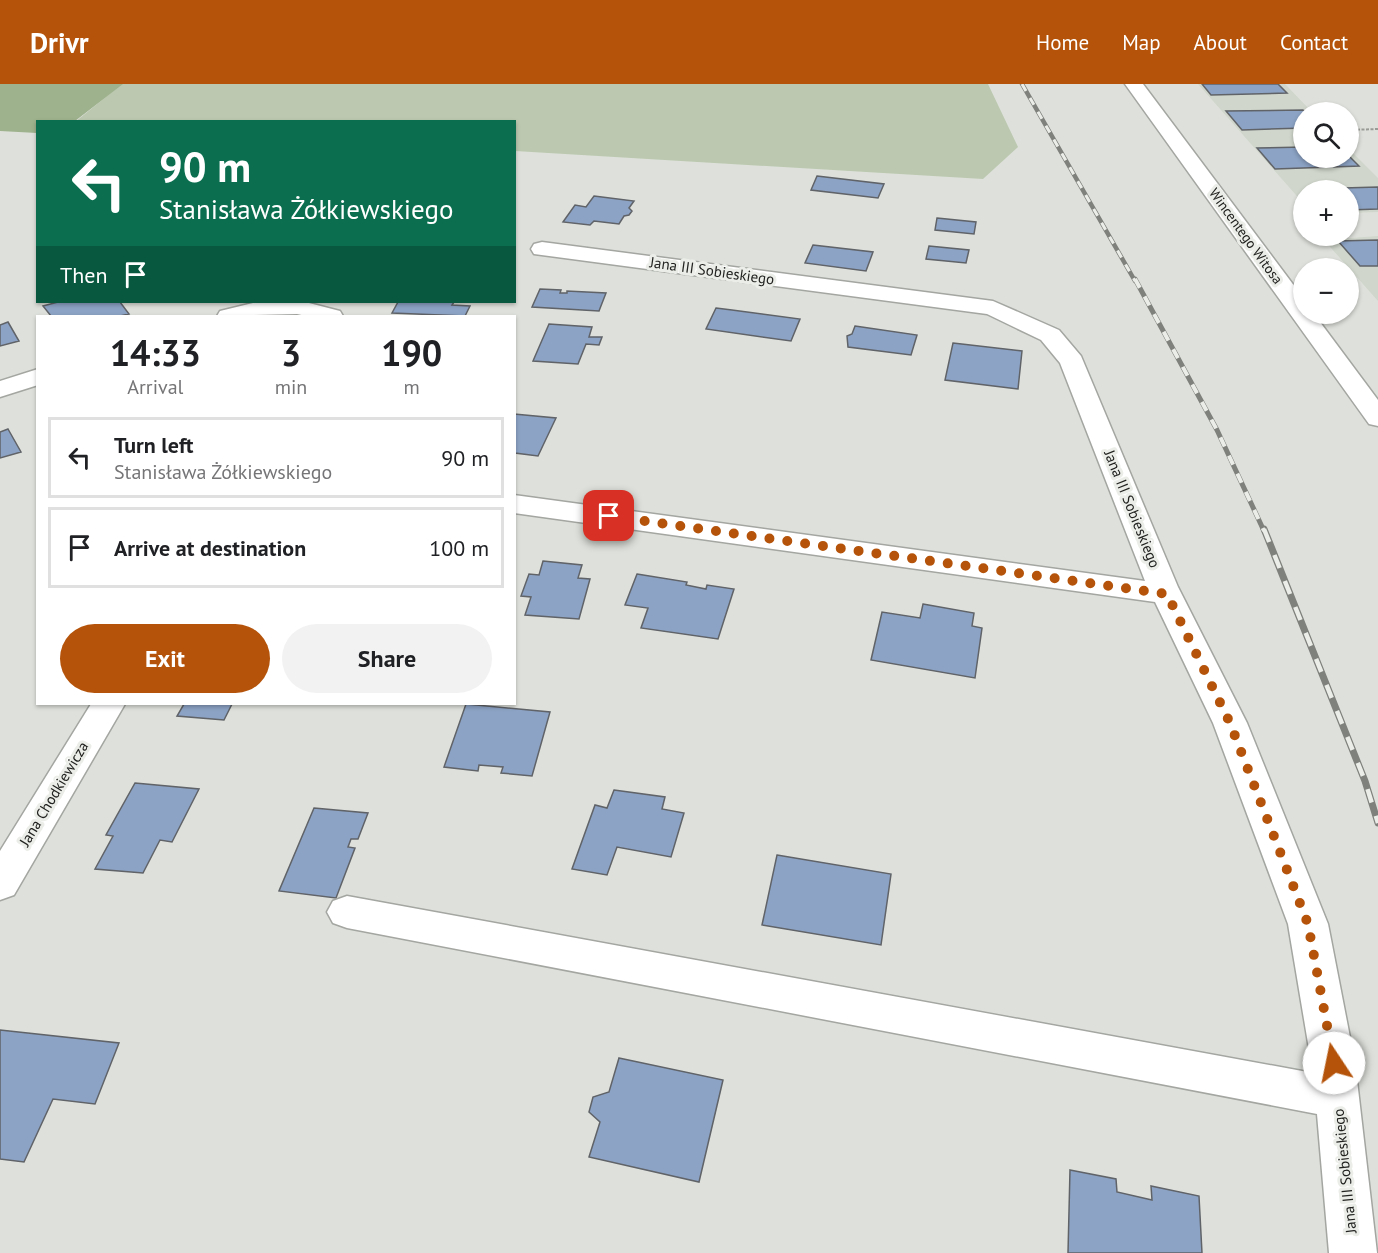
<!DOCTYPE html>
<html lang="en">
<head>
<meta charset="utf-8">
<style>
	:root { --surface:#fff; --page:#f2f2f2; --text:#202124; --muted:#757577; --line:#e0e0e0; --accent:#b45309 }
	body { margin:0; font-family:"PT Sans",sans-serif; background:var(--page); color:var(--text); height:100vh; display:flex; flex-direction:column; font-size:22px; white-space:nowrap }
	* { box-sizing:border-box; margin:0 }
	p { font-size:20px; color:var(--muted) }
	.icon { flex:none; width:33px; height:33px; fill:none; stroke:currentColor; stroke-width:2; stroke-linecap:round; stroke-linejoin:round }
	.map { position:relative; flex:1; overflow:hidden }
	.side { position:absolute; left:36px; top:231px; width:480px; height:390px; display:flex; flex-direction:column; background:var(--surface); border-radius:0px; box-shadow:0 2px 4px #0004 }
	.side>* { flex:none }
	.banner { position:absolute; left:36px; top:36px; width:480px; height:183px; border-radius:0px; box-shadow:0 2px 4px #0004; background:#0b6e4f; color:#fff; overflow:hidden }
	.controls { position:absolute; left:1293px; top:18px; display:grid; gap:12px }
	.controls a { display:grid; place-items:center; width:66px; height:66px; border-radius:50%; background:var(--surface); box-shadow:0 2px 4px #0004; font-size:30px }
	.pin { position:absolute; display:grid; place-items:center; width:51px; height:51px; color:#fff; margin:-26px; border-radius:12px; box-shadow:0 3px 9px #0006 }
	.me { position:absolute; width:66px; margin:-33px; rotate:349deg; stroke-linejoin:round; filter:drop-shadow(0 0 4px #0008) }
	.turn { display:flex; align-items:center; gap:21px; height:126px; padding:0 24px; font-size:27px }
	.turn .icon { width:78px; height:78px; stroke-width:2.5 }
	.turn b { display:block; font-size:42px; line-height:51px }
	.then { display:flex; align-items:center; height:57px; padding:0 24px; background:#0003; gap:12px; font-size:22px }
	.eta { display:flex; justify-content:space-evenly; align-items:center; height:102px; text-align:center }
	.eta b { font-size:36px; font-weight:700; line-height:42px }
	.action { display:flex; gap:12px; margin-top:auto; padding:12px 24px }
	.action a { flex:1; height:69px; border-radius:36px; background:var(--accent); color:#fff; font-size:24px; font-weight:700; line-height:69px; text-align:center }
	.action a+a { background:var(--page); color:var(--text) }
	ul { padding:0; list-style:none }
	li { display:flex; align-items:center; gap:18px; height:81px; margin:0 12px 9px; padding:0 12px; border:3px solid var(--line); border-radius:0px }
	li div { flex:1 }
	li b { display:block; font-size:22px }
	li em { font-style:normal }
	header { display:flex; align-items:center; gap:36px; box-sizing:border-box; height:84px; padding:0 30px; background:var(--accent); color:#fff }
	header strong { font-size:28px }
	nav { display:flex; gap:33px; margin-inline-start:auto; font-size:21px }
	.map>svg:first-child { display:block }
	.built { fill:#d0d6cb }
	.green { fill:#bcc9b0 }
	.forest { fill:#9eb28d }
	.building { fill:#8ca3c5; stroke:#606368; stroke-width:1.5 }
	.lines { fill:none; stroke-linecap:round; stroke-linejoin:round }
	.minor-casing { stroke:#a3a6a1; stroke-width:3 }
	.tertiary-casing { stroke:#a3a6a1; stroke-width:3 }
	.path { stroke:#999b97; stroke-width:2; stroke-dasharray:3 1.5; stroke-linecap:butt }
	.minor { fill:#fff; fill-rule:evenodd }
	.tertiary { fill:#fff; fill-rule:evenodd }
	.rail-far2-casing { stroke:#7f817d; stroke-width:4.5 }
	.rail-far1-casing { stroke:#7f817d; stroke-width:5 }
	.rail-casing { stroke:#7f817d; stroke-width:7 }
	.rail-far2 { stroke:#ebeee8; stroke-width:3; stroke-dasharray:8; stroke-linecap:butt }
	.rail-far1 { stroke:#ebeee8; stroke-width:4; stroke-dasharray:10; stroke-linecap:butt }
	.rail { stroke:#ebeee8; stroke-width:4.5; stroke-dasharray:14; stroke-linecap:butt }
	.route { stroke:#b45309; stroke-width:10; stroke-dasharray:0 18 }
	.labels { text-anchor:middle; stroke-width:6; stroke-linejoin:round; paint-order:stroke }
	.far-street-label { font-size:14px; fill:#222321; stroke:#ebeee8 }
	.street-label { font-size:15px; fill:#222321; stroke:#ebeee8 }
</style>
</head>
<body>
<header>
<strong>Drivr</strong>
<nav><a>Home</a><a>Map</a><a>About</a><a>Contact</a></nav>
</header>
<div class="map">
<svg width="1378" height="1169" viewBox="0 0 1378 1169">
	<rect width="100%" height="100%" fill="#dee1db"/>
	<!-- built -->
	<path class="built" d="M1198 0H1285L1312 28H1304V74H1348L1349 65 1378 94V128L1349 129 1348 106H1304L1303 119Z
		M1378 152V217L1324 156Z"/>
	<!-- green -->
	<path class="green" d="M122 0H988L1018 63 983 95 515 67 514 38H75Z"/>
	<!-- forest -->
	<path class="forest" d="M0 0H123L75 37 38 38 37 49 0 47Z"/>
	<!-- building -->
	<path class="building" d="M1202 0H1278L1287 9 1211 11Z
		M1303 26 1306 28H1304V44L1242 46 1226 27Z
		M1304 63V74H1348V71L1359 82 1275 85 1257 64Z
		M817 92 884 100 878 114 811 106Z
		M1378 103V125L1348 126V106H1310L1308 105Z
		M594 112 634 117 629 124 632 127 629 131 624 132 619 140 594 137 590 141 563 138 575 121 586 123Z
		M937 134 976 138 974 150 935 146Z
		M1378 156V182H1360L1338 157Z
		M813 161 873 168 866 187 805 179Z
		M929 162 969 166 966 179 926 175Z
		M540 205 561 206 560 209H567V207L606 209 599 227 532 223Z
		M58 218H120L129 230 120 232H51L43 222Z
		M398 218H454L452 221 470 222 465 232 392 229Z
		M716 224 732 226 800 235 791 257 706 245Z
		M8 238 19 257 0 262V241Z
		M549 240 592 243 589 253H602L599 261 586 260 578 280 533 277Z
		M855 242 917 251 911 271 848 263 847 252 852 250Z
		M953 259 1022 267 1018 305 945 296Z
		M514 330 556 334 538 372 515 369Z
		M8 345 21 368 0 374V348Z
		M543 477 582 481 578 494 590 495 579 535 525 531 531 513 521 512 529 490 539 491Z
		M637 490 687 498 686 501 706 505 707 501 734 505 718 555 641 544 648 524 625 521Z
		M923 520 974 529 972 542 982 544 975 594 871 576 882 528 920 534Z
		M184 620H232L224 636 177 632Z
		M466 620 550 628 532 692 501 689 503 683 479 681 478 687 444 683Z
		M135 699 199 705 172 758 160 756 143 789 95 785 113 752 106 751Z
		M614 706 665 713 662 725 684 729 671 773 617 763 607 791 572 785 595 721 607 724Z
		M314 724 368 729 358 755H351L348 763 355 764 336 814 279 807Z
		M777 771 891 790 881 861 762 841Z
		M0 946 119 959 95 1020 53 1015 24 1078 0 1075Z
		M619 974 723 996 699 1098 589 1073 600 1038 589 1028 593 1013 609 1008Z
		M1070 1086 1116 1095 1117 1108 1152 1116 1151 1102 1199 1112 1202 1169H1068Z"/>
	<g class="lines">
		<defs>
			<path id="minor" d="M542 158 993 217 1059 246 1081 272 1178 503 1247 639 1328 840 1355 979 1377 1169H1329L1317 1030 347 844 333 839 327 828 333 817 347 812 1313 989 1288 840 1213 639 1155 518 514 429V411L1145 497 1060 279 1041 256 987 230 534 170 531 165 534 160Z
				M305 218 340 227 343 232H306L297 230 217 232 220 227 253 219Z
				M38 285V301L0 313V297Z
				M91 620H125L14 811 0 816V767Z"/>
			<path id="tertiary" d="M1125 0H1143L1304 215V230H1314L1378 316V342L1369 340Z"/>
		</defs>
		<!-- minor casing -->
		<use href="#minor" class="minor-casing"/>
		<!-- tertiary casing -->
		<use href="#tertiary" class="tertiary-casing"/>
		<!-- path -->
		<path class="path" d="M1348 46 1378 45"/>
		<!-- minor -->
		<use href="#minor" class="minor"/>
		<!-- tertiary -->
		<use href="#tertiary" class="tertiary"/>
		<defs>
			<path id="rail-far2" d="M1022 0 1135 197"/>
			<path id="rail-far1" d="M1135 195 1217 346 1264 447"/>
			<path id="rail" d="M1264 445 1365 697 1378 739"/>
		</defs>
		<!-- rail-far2 casing -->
		<use href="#rail-far2" class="rail-far2-casing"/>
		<!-- rail-far1 casing -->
		<use href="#rail-far1" class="rail-far1-casing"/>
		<!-- rail casing -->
		<use href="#rail" class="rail-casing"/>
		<!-- rail-far2 -->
		<use href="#rail-far2" class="rail-far2"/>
		<!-- rail-far1 -->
		<use href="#rail-far1" class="rail-far1"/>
		<!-- rail -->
		<use href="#rail" class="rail"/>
	</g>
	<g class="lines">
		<!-- route -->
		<path class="route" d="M609 432 1167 510 1230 639 1308 840 1334 979"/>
	</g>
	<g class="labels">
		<!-- far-street labels -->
		<g class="far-street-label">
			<text transform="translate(1246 152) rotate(54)" y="5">Wincentego Witosa</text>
		</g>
		<!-- street labels -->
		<g class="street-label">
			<text transform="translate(712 187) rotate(8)" y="5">Jana III Sobieskiego</text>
			<text transform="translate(1132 425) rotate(68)" y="5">Jana III Sobieskiego</text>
			<text transform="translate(54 710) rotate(-59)" y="5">Jana Chodkiewicza</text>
			<text transform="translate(1345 1087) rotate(-96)" y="5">Jana III Sobieskiego</text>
		</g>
	</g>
</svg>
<div class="controls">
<a><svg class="icon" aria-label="search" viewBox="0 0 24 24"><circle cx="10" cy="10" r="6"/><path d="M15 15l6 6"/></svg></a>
<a>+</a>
<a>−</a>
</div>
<div class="pin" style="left:609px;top:432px;background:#d93025"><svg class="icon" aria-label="arrive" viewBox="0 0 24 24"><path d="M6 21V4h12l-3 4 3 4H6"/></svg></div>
<svg class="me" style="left:1334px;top:979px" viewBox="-20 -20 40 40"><circle r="19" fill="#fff"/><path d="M0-13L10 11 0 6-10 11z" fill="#b45309"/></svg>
<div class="banner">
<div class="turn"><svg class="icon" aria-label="left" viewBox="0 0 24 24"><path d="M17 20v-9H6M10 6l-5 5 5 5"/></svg><div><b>90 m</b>Stanisława Żółkiewskiego</div></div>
<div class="then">Then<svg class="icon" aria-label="arrive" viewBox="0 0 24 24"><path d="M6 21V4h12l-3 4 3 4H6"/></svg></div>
</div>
<section class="side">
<div class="eta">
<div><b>14:33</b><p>Arrival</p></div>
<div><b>3</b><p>min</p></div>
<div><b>190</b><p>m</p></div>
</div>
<ul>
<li><svg class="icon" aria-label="left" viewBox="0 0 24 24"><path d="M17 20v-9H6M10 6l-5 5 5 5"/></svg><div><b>Turn left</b><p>Stanisława Żółkiewskiego</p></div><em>90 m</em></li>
<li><svg class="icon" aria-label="arrive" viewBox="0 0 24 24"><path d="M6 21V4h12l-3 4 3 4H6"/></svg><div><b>Arrive at destination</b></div><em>100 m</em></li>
</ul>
<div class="action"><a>Exit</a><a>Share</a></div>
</section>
</div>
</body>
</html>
